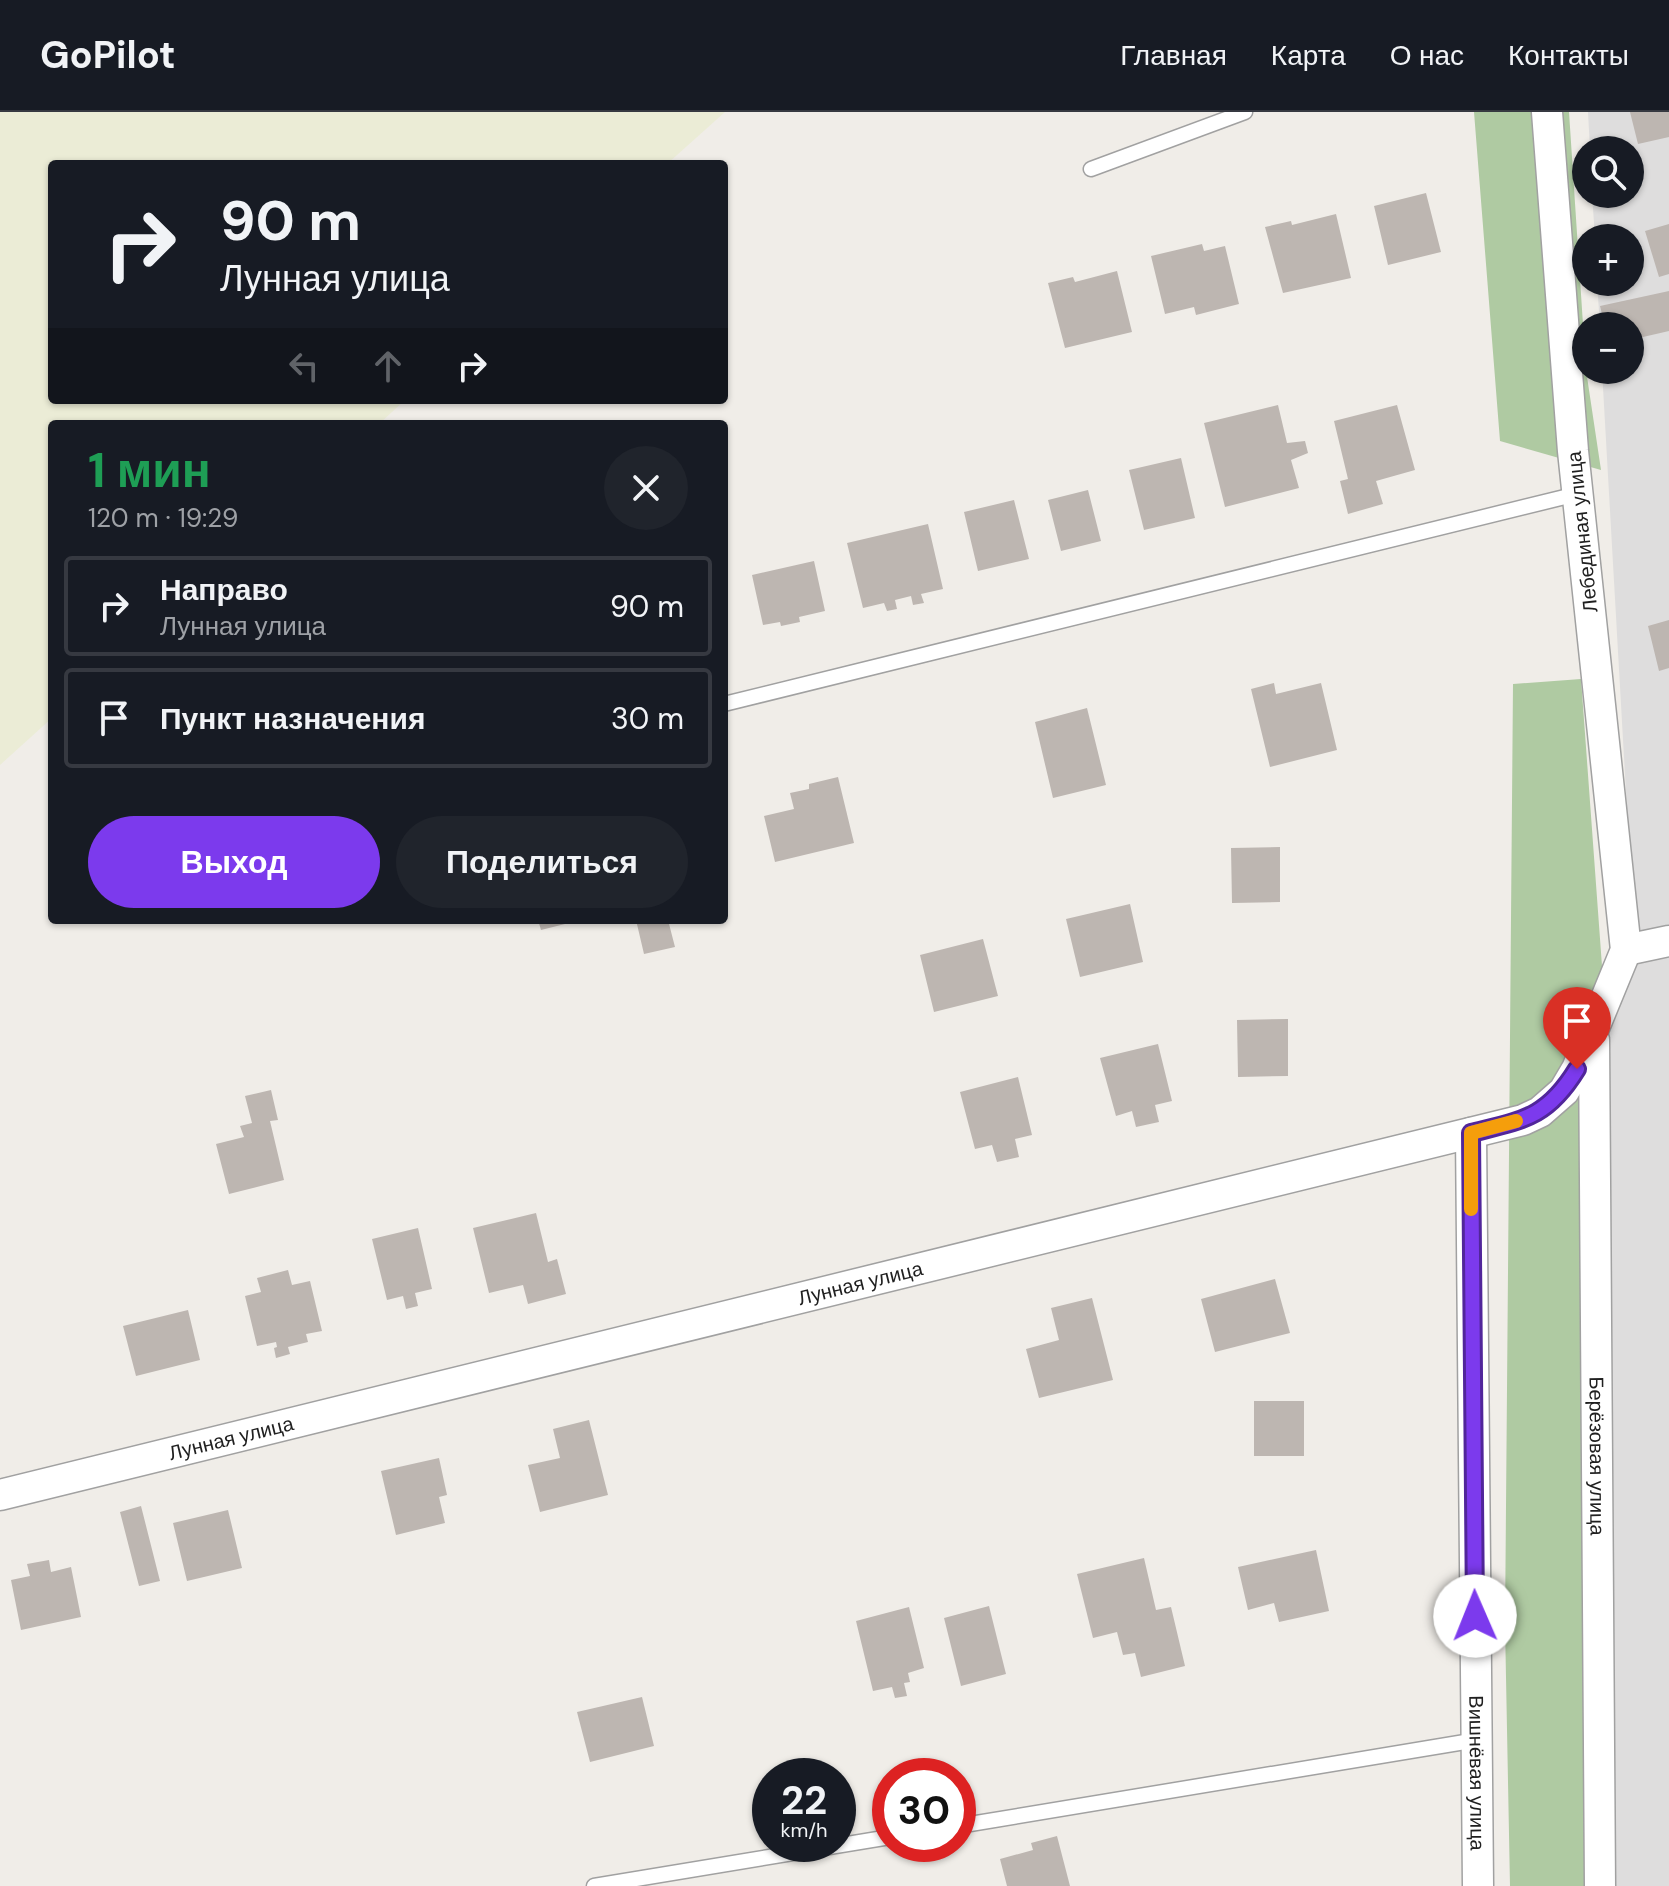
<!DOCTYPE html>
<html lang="ru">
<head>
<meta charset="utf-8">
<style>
	:root { --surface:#171b24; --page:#20242c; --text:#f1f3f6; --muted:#9ea1a6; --line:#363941; --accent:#7c3aed }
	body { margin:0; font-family:"DM Sans",sans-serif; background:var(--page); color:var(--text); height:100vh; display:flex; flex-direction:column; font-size:30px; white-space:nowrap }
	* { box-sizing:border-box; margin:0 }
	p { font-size:26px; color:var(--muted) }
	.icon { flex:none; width:44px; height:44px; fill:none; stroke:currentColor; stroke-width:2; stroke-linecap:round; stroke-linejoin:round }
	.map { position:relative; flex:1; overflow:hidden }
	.details { position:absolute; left:48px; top:308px; width:680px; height:504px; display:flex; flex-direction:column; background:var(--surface); border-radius:8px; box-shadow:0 2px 6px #0004 }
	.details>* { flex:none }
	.guide { position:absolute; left:48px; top:48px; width:680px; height:244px; border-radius:8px; box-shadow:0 2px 6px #0004; background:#171b24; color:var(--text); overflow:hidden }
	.buttons { position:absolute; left:1572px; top:24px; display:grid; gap:16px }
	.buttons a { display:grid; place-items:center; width:72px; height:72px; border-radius:50%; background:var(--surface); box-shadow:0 2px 6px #0004; font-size:40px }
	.speed { position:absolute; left:752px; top:1646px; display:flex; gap:16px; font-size:40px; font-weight:700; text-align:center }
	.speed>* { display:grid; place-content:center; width:104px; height:104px; border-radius:50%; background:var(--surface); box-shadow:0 2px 6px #0004; line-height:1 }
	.speed small { font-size:20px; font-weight:400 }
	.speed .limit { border:12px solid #d22; background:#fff; color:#111 }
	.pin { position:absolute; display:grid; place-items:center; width:68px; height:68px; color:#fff; margin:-82px -34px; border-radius:50% 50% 50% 0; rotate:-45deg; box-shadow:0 0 8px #0007 }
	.pin .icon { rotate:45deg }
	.me { position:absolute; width:88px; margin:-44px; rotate:359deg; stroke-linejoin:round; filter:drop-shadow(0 0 6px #0008) }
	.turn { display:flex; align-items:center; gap:28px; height:168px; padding:0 40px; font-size:36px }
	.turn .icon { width:104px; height:104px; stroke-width:2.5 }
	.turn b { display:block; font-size:56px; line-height:68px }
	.lanes { display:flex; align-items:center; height:76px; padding:0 40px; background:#0003; justify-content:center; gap:40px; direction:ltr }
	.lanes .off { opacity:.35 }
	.round { display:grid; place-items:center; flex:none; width:84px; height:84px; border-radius:42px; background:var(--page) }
	.headline { display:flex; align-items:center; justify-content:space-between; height:136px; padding:0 40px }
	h1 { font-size:48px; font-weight:700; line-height:60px; color:#1e9e55 }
	.action { display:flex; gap:16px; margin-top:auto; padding:16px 40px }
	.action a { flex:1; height:92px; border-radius:48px; background:var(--accent); color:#fff; font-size:32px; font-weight:700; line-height:92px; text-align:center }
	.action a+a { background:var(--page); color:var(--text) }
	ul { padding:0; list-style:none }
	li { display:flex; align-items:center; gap:24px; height:100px; margin:0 16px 12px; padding:0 24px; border:4px solid var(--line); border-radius:8px }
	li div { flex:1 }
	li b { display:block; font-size:30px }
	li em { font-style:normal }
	header { display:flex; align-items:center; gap:48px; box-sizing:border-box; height:112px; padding:0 40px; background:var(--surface); border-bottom:2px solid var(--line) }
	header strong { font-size:38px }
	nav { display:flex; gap:44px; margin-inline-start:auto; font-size:28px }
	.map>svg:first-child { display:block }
	.residential { fill:#dedddd }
	.farmland { fill:#ebecd6 }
	.forest { fill:#afcaa2 }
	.building { fill:#bdb6b1 }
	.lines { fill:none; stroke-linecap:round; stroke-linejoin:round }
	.lane-casing { stroke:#a1a1a1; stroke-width:17 }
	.street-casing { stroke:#a1a1a1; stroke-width:33 }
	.lane { stroke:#fff; stroke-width:14 }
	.street { stroke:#fff; stroke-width:30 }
	.route-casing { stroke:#51269a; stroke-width:20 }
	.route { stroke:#7c3aed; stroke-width:14 }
	.slow { stroke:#f59e0b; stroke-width:14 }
	.labels { text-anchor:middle; stroke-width:6; stroke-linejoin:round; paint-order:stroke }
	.street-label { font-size:20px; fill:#202020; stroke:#fff }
</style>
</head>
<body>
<header>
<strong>GoPilot</strong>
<nav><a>Главная</a><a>Карта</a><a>О нас</a><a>Контакты</a></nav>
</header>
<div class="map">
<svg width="1669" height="1774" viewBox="0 0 1669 1774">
	<rect width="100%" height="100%" fill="#f0ede8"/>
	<!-- residential -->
	<path class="residential" d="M1588 0H1669V1774H1588L1581 1000 1634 821 1602 258H1630V214H1600L1597 170H1630V126H1595L1592 82H1630V38H1590Z"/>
	<!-- farmland -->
	<path class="farmland" d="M0 0H725L667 52H52V288H405L379 312H52V606L0 653Z"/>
	<!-- forest -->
	<path class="forest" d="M1474 0H1569L1586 258 1601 358 1500 329Z
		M1581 567 1605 895 1607 1774H1510L1505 1513 1513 572Z"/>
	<!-- building -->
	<path class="building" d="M1630 0H1669V25L1638 32Z
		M1426 81 1441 140 1388 153 1374 94Z
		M1336 102 1351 166 1283 181 1265 115 1291 109 1292 113Z
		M1669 112V162L1659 165 1645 119Z
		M1202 132 1204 139 1225 134 1239 192 1196 203 1194 195 1165 202 1151 144Z
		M1117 159 1132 220 1065 236 1048 171 1073 165 1075 170Z
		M1669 179V219L1630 228V214H1605L1600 194Z
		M1278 293 1287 331 1305 329 1308 341 1291 348 1299 376 1225 395 1204 311Z
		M1397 293 1415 358 1376 369 1383 392 1348 402 1340 369 1348 367 1334 309Z
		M1181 346 1195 406 1144 418 1129 358Z
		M1088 378 1101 429 1061 439 1048 388Z
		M1014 388 1029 447 978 459 964 400Z
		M928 412 943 477 921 482 924 491 913 493 911 484 895 488 897 497 887 499 884 491 863 496 847 431Z
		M814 449 825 499 799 505 800 510 781 514 780 510 763 513 752 463Z
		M1669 508V556L1659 559 1648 514Z
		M1274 571 1276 582 1321 571 1337 638 1270 655 1251 577Z
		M1087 596 1106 673 1053 686 1035 610Z
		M838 665 854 731 775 750 764 704 794 697 790 681 809 677V672Z
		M1280 735V790L1232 791 1231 736Z
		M1130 792 1143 850 1080 865 1066 807Z
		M538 808H577V809L541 818Z
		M636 808H668L675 835 644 842Z
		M983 827 998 884 934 900 920 843Z
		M1288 907V964L1238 965 1237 908Z
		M1158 932 1172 989 1155 993 1159 1010 1136 1015 1132 999 1116 1004 1100 946Z
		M1018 965 1032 1023 1015 1027 1019 1045 997 1050 992 1033 975 1037 960 980Z
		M271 978 278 1008 270 1009 284 1068 229 1082 216 1032 244 1025 240 1014 252 1011 245 984Z
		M536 1101 548 1150 557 1147 566 1182 528 1192 523 1173 489 1181 473 1116Z
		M418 1116 432 1177 415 1181 418 1194 406 1197 403 1184 387 1188 372 1127Z
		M288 1158 292 1173 310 1169 322 1219 306 1222 308 1230 288 1235 290 1242 276 1246 274 1236 277 1235 276 1230 257 1234 245 1184 261 1180 257 1166Z
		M1275 1167 1290 1221 1215 1240 1201 1187Z
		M1092 1186 1113 1268 1039 1286 1026 1237 1059 1228 1051 1196Z
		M188 1198 200 1248 136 1264 123 1214Z
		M1254 1289H1304V1344H1254Z
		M589 1308 608 1383 540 1400 528 1353 560 1346 553 1317Z
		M439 1346 447 1383 439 1385 445 1411 396 1423 381 1359Z
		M141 1394 160 1469 139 1474 120 1400Z
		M228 1398 242 1456 187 1469 173 1411Z
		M1316 1438 1329 1499 1279 1510 1274 1491 1248 1498 1238 1455Z
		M1144 1446 1156 1498 1171 1495 1185 1554 1141 1565 1135 1541 1123 1543 1117 1520 1093 1526 1077 1462Z
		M49 1448 51 1460 71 1455 81 1505 21 1518 11 1468 30 1464 27 1452Z
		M989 1494 1006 1562 961 1574 944 1506Z
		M909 1495 924 1556 908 1561 910 1570 904 1571 907 1584 895 1586 892 1575 873 1579 856 1509Z
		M642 1585 654 1634 590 1650 577 1600Z
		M1057 1724 1070 1774H1007L1000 1747 1033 1738 1031 1731Z"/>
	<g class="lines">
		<defs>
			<path id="lane" d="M1091 57 1245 0
				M724 592 1577 382
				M958 1714 1477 1628
				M594 1774 890 1725"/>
			<g id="street">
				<path d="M1626 838 1669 829"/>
				<path id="s1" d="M1594 928 1600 1774"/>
				<path id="s2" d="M1471 1021 1478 1774"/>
				<path id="s3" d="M0 1383 1523 1008 1540 1000 1564 979 1577 957 1626 838 1573 339 1547 0"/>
			</g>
		</defs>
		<!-- lane casing -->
		<use href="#lane" class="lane-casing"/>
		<!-- street casing -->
		<use href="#street" class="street-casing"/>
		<!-- lane -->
		<use href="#lane" class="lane"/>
		<!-- street -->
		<use href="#street" class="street"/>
	</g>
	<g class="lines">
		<defs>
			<path id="route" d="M1475 1504 1471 1021C1523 1008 1547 1006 1577 957"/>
		</defs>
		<!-- route casing -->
		<use href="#route" class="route-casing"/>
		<!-- route -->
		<use href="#route" class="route"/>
		<!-- slow -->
		<path class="slow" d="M1471 1097V1021L1516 1009"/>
	</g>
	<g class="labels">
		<!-- street labels -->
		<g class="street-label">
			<text transform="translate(1582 420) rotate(-96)" y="7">Лебединая улица</text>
			<text dy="7" stroke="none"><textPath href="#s3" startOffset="886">Лунная улица</textPath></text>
			<text dy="7" stroke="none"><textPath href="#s3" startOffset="238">Лунная улица</textPath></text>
			<text dy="7" stroke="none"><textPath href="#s1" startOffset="416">Берёзовая улица</textPath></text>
			<text dy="7" stroke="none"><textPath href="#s2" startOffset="640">Вишнёвая улица</textPath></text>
		</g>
	</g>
</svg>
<div class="buttons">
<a><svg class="icon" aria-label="search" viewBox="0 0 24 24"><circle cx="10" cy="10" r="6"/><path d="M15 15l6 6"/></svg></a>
<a>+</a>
<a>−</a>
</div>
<div class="speed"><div>22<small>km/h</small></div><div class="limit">30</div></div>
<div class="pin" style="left:1577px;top:957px;background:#d93025"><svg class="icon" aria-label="arrive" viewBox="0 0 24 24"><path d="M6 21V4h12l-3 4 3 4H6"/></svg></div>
<svg class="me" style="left:1475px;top:1504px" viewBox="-20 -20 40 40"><circle r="19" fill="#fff"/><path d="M0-13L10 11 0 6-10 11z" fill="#7c3aed"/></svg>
<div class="guide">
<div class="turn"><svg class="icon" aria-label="right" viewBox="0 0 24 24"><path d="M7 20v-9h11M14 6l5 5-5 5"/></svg><div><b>90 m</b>Лунная улица</div></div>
<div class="lanes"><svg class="icon off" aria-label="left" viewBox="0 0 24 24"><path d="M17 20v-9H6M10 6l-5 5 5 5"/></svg><svg class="icon off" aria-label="ahead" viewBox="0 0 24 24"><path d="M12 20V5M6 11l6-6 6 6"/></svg><svg class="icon" aria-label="right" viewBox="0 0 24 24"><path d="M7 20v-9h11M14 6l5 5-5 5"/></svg></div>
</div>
<section class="details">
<div class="headline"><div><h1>1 мин</h1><p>120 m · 19:29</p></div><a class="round"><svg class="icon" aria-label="close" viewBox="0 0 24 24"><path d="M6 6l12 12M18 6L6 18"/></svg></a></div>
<ul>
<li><svg class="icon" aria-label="right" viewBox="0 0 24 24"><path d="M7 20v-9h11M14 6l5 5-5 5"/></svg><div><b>Направо</b><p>Лунная улица</p></div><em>90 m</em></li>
<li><svg class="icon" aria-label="arrive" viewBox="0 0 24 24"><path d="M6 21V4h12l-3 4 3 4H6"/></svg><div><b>Пункт назначения</b></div><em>30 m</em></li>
</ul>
<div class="action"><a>Выход</a><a>Поделиться</a></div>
</section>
</div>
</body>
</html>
